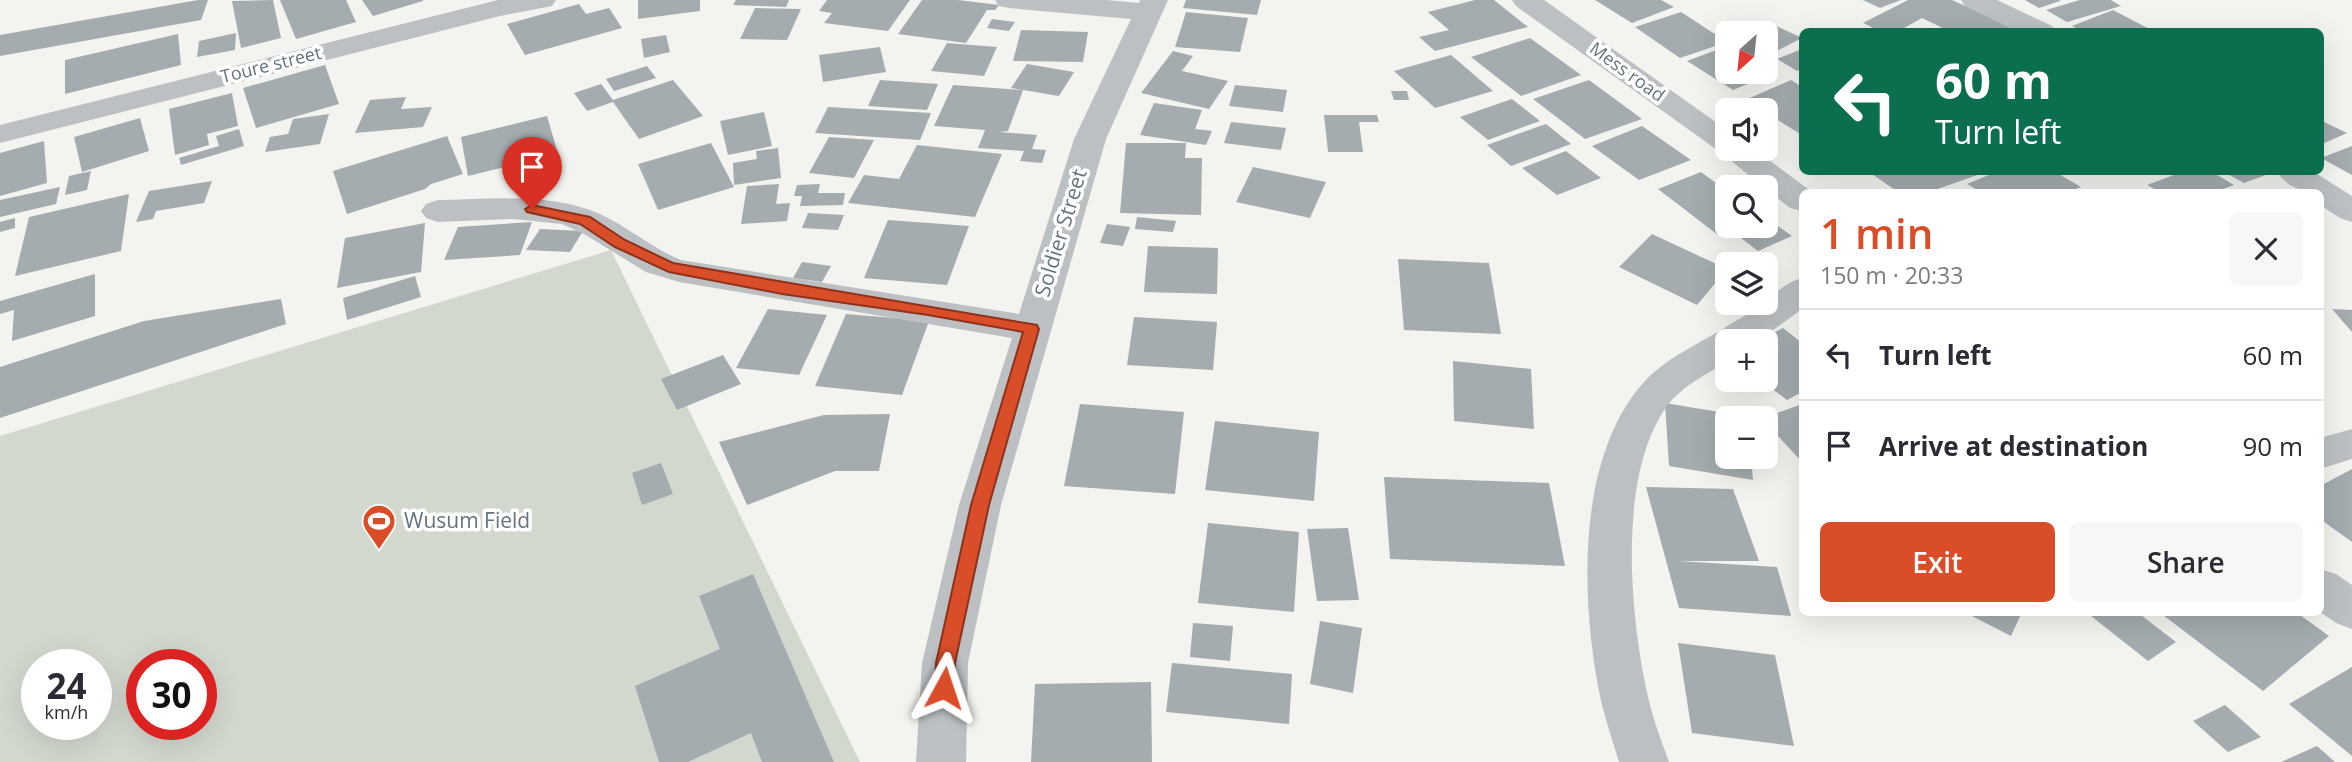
<!DOCTYPE html>
<html lang="en">
<head>
<meta charset="utf-8">
<style>
	:root { --surface:#fff; --page:#f7f7f7; --text:#2b2b33; --muted:#7c7c81; --line:#e1e1e2; --accent:#da4d29 }
	body { margin:0; font-family:"Open Sans",sans-serif; background:var(--page); color:var(--text); height:100vh; display:flex; flex-direction:column; font-size:26px; white-space:nowrap }
	* { box-sizing:border-box; margin:0 }
	p { font-size:23px; color:var(--muted) }
	.icon { flex:none; width:38px; height:38px; fill:none; stroke:currentColor; stroke-width:2; stroke-linecap:round; stroke-linejoin:round }
	.map { position:relative; flex:1; overflow:hidden }
	.side { position:absolute; left:1799px; top:189px; width:525px; height:427px; display:flex; flex-direction:column; background:var(--surface); border-radius:10px; box-shadow:0 7px 28px #0002 }
	.side>* { flex:none }
	.hud { position:absolute; left:1799px; top:28px; width:525px; height:147px; border-radius:10px; box-shadow:0 7px 28px #0002; background:#0b6e4f; color:#fff; overflow:hidden }
	.needle { width:46px; rotate:207deg }
	.buttons { position:absolute; left:1715px; top:21px; display:grid; gap:14px }
	.buttons a { display:grid; place-items:center; width:63px; height:63px; border-radius:10px; background:var(--surface); box-shadow:0 7px 28px #0002; font-size:35px }
	.speed { position:absolute; left:21px; top:649px; display:flex; gap:14px; font-size:35px; font-weight:700; text-align:center }
	.speed>* { display:grid; place-content:center; width:91px; height:91px; border-radius:50%; background:var(--surface); box-shadow:0 7px 28px #0002; line-height:1 }
	.speed small { font-size:18px; font-weight:400 }
	.speed .limit { border:10px solid #d22; background:#fff; color:#111 }
	.pin { position:absolute; display:grid; place-items:center; width:60px; height:60px; color:#fff; margin:-72px -30px; border-radius:50% 50% 50% 0; rotate:-45deg; box-shadow:0 0 7px #0007 }
	.pin .icon { rotate:45deg }
	.me { position:absolute; width:77px; margin:-38px; rotate:5deg; stroke-linejoin:round; filter:drop-shadow(0 0 5px #0008) }
	.turn { display:flex; align-items:center; gap:24px; height:147px; padding:0 21px; font-size:32px }
	.turn .icon { width:91px; height:91px; stroke-width:2.5 }
	.turn b { display:block; font-size:49px; line-height:60px }
	.round { display:grid; place-items:center; flex:none; width:74px; height:74px; border-radius:10px; background:var(--page) }
	.head { display:flex; align-items:center; justify-content:space-between; height:119px; padding:0 21px }
	h1 { font-size:42px; font-weight:600; line-height:52px; color:var(--accent) }
	.button { display:flex; gap:14px; margin-top:auto; padding:14px 21px }
	.button a { flex:1; height:80px; border-radius:10px; background:var(--accent); color:#fff; font-size:28px; font-weight:600; line-height:80px; text-align:center }
	.button a+a { background:var(--page); color:var(--text) }
	ul { padding:0; list-style:none }
	li { display:flex; align-items:center; gap:21px; height:91px; padding:0 21px; border-top:2px solid var(--line) }
	li div { flex:1 }
	li b { display:block; font-size:26px }
	li em { font-style:normal }
	.map>svg:first-child { display:block }
	.green { fill:#d3d8cf; fill-rule:evenodd }
	.building { fill:#a4acb0 }
	.lines { fill:none; stroke-linecap:round; stroke-linejoin:round }
	.minor { fill:#bcc0c3; fill-rule:evenodd }
	.route { fill:#da4d29; stroke:#8e321b; stroke-width:2 }
	.labels { text-anchor:middle; stroke-width:7; stroke-linejoin:round; paint-order:stroke }
	.far-street-label { font-size:18px; fill:#64747f; stroke:#fff }
	.street-label { font-size:21px; fill:#64747f; stroke:#fff }
	.poi-label { font-size:21px; fill:#64747f; stroke:#fff; text-anchor:start }
</style>
</head>
<body>
<div class="map">
<svg width="2352" height="762" viewBox="0 0 2352 762">
	<rect width="100%" height="100%" fill="#f3f3ef"/>
	<!-- green -->
	<path class="green" d="M611 250 860 762H0V436ZM37 665H96V724H37ZM142 665H201V724H142Z"/>
	<!-- building -->
	<path class="building" d="M198 0H208L201 20 0 56V35Z
		M273 0 281 38 241 48 232 1Z
		M280 0H346L356 22 296 39Z
		M362 0H423V1L373 16Z
		M638 0H700V11L638 19Z
		M736 0H789L786 7 733 5Z
		M827 0H910L888 31 824 23 832 13 819 11Z
		M922 0H958L999 5 995 10H987L966 43 898 34Z
		M1186 0H1261L1257 15 1183 8Z
		M1475 0H1494L1528 27 1435 51 1419 37 1449 30 1428 12Z
		M1595 0H1661L1674 7 1632 23Z
		M1863 0H1901L1880 8Z
		M1908 0H1952L2022 32H1951L1922 18 1897 32H1882L1863 23Z
		M2025 0H2060V1L2039 8Z
		M2080 0H2111L2121 6 2067 22 2046 10Z
		M579 4 586 14 609 8 622 28 525 55 507 24Z
		M755 8 801 9 787 40 740 39Z
		M2113 10 2155 32H2083L2072 26Z
		M1186 12 1248 18 1240 52 1175 47Z
		M1681 12 1727 42 1680 58 1635 27Z
		M992 19 1015 22 1009 31 987 28Z
		M1774 25 1802 38 1769 55 1766 53V33H1756Z
		M1021 30 1088 32 1083 62 1013 61Z
		M236 33 235 50 197 57 199 41Z
		M178 34 181 65 65 94V60Z
		M666 35 670 52 644 58 641 39Z
		M1530 38 1581 75 1521 96 1471 57Z
		M947 43 997 47 984 76 931 71Z
		M1727 46V72H1766V65L1777 72 1733 90 1687 61Z
		M880 47 886 72 823 82 819 55Z
		M1802 49V69L1797 71 1777 59Z
		M1173 51 1193 56 1182 71 1228 81 1209 109 1141 93Z
		M1451 55 1493 91 1435 108 1394 71Z
		M1027 64 1074 72 1059 96 1011 88Z
		M325 65 339 104 256 128 243 88Z
		M647 66 656 78 614 91 606 79Z
		M673 80 703 116 639 139 613 102 587 111 574 93 601 84 613 100Z
		M880 80 938 84 927 110 868 106Z
		M1589 80 1642 119 1585 139 1533 99Z
		M1791 80 1802 87V135L1745 100Z
		M953 85 1023 90 1008 131 1000 132 1037 135 1032 149 1046 150 1042 163 1020 161 1024 151 978 148 985 130 934 126Z
		M1235 85 1287 90 1283 112 1229 106Z
		M1391 91H1407L1409 100H1394Z
		M232 93 238 126 207 134 209 145 175 155 169 109Z
		M406 97 401 109 432 107 423 127 355 133 370 100Z
		M1512 99 1540 121 1488 140 1460 117Z
		M1154 103 1202 110 1195 129 1212 131 1206 145 1140 135Z
		M828 107 931 113 920 140 815 133Z
		M764 112 772 146 728 155 720 121Z
		M329 114 320 144 265 152 270 137 288 134 293 119Z
		M1324 115H1377L1379 122H1359L1363 152H1328Z
		M547 116 558 154 468 176 461 137Z
		M140 118 149 151 82 172 74 137Z
		M2320 120 2347 133 2320 145Z
		M1231 122 1286 128 1281 150 1224 143Z
		M1546 124 1571 144 1511 166 1487 145Z
		M1642 126 1691 160 1639 180 1592 146Z
		M239 129 244 146 181 165 179 158 219 146 216 136Z
		M447 136 463 174 431 184 425 189 347 214 333 171Z
		M829 137 874 140 854 178 809 173Z
		M44 141 47 183 0 196V153Z
		M711 143 734 187 658 210 638 164Z
		M1126 143H1186L1185 158H1202L1201 215 1120 213Z
		M917 145 1002 154 975 217 848 203 864 175 899 179Z
		M2352 146V175L2321 158Z
		M778 148 781 178 734 185 733 163 757 159 756 151Z
		M1566 151 1601 178 1557 195 1522 168Z
		M1253 167 1326 182 1310 218 1236 202Z
		M91 171 87 190 65 195 69 176Z
		M1701 172 1727 191V226H1740L1718 235 1658 189Z
		M1869 172H1986L1929 192H1898Z
		M1996 172H2055L2081 187 2068 192H1981L1967 184Z
		M2182 172H2212L2234 185 2215 192H2160L2147 185Z
		M2224 172H2274L2244 183Z
		M212 181 204 203 156 211 153 219 136 222 149 191Z
		M779 184 776 204 790 203 787 221 741 224 747 186Z
		M820 184 818 193H845L843 205 800 206 802 196H794L797 185Z
		M60 187 56 204 0 217V200Z
		M129 194 121 251 15 276 29 217Z
		M808 213 844 215 838 230 802 228Z
		M1137 217 1176 221 1173 232 1135 229Z
		M15 218V228L0 232V222Z
		M888 220 969 226 947 285 864 278Z
		M1771 221 1792 236 1758 251 1737 235 1766 226Z
		M532 222 520 255 444 260 458 227Z
		M425 223 421 272 337 288 345 238Z
		M1107 224 1130 227 1123 246 1100 243Z
		M540 229 583 231 570 252 526 250Z
		M1652 234 1727 269 1697 305 1619 267Z
		M1148 246 1218 248 1217 294 1144 292Z
		M1398 259 1489 263 1501 334 1404 330Z
		M802 262 831 266 822 282 793 278Z
		M95 274V316L12 341 14 310 0 314V301Z
		M415 276 421 297 347 320 343 298Z
		M281 299 286 324 0 418V367L144 321Z
		M768 309 827 315 799 375 736 368Z
		M2332 309 2352 310V332Z
		M846 314 929 321 902 395 815 386Z
		M1134 317 1217 322 1213 370 1127 365Z
		M1783 328 1802 343V392L1787 400 1760 380H1766V341H1758Z
		M723 355 741 384 677 410 661 379Z
		M1453 361 1531 369 1534 429 1454 421Z
		M1665 403 1749 417 1727 418V457H1751L1753 480 1669 466Z
		M1080 404 1184 412 1175 494 1064 486Z
		M1802 404V462L1766 423V417Z
		M890 414 879 471H835L747 505 719 442 824 415Z
		M1215 421 1319 432 1314 501 1205 490Z
		M661 463 673 494 642 505 632 473Z
		M2352 469V542L2320 519V486Z
		M1384 477 1549 483 1565 566 1390 559Z
		M1646 487 1733 489 1759 561H1678L1777 567 1791 616 1679 608Z
		M1208 523 1299 532 1294 612 1198 603Z
		M1348 528 1359 600 1317 601 1307 529Z
		M753 574 834 762H762L751 733 688 762H659L635 686 720 649 699 596Z
		M1964 612H2022L2011 636Z
		M2086 612H2137L2176 642 2148 661Z
		M2159 612H2296L2329 636 2263 691Z
		M1320 621 1362 628 1353 693 1310 684Z
		M1193 623 1233 626 1230 661 1190 657Z
		M1678 643 1775 655 1794 746 1692 733Z
		M1172 663 1292 674 1289 724 1166 712Z
		M2352 667V756L2289 704Z
		M1151 682 1152 762H1031L1035 684Z
		M2225 705 2261 737 2228 752 2193 721Z
		M2317 746 2335 762H2281Z"/>
	<g class="lines">
		<!-- minor -->
		<path class="minor" d="M498 0H556L552 6 500 16 0 143V125Z
			M995 0H1106L1139 3 1140 0H1168L1106 139 1001 505 968 663 966 762H916L922 663 959 505 1012 338 679 282 646 272 584 234 562 224 513 219 438 222 426 218 421 211 426 204 438 200C491 199 550 192 600 214 628 227 652 248 681 260L1019 314 1074 139 1131 19 1009 8 999 6Z
			M1512 0H1544L1727 130V149H1754L1812 192H1802V211L1790 208 1720 152 1516 6Z
			M1961 0H1997L2052 26 2056 32H2018L1965 6Z
			M2277 172H2314L2352 196V222L2340 218 2320 205V192C2302 192 2288 188 2277 172Z
			M1802 278V309L1758 341H1727V361C1709 373 1686 384 1671 401 1615 469 1630 621 1649 701 1654 722 1662 742 1669 762H1619C1613 742 1606 722 1601 701 1581 606 1574 458 1645 381 1666 358 1699 344 1724 328 1737 320 1752 312 1764 303 1775 294 1786 282 1802 278Z
			M2352 429V459L2320 469V438Z
			M2320 569 2336 574 2352 585V629L2336 623 2320 612Z"/>
	</g>
	<!-- route -->
	<path class="route" d="M532 205 590 217 625 240 673 263 1037 325 1039 329 989 505 955 663 954 688 951 694 944 697 937 694 935 688 936 663 971 505 1023 332 928 315 782 294 669 272 615 247 580 224 527 212 525 209Z"/>
	<!-- icons -->
	<defs>
		<symbol id="stadium-pin" viewBox="-11 -11 22 30"><path d="M0 17L-7.5 6A9.5 9.5 0 1 1 7.5 6Z" fill="#da4d29" stroke="#fff"/><path d="M0-5a6.5 5 0 1 0 0 10a6.5 5 0 1 0 0-10ZM-3.5-1.8h7v3.6h-7Z" fill="#fff"/></symbol>
	</defs>
	<g fill-rule="evenodd">
		<use href="#stadium-pin" x="360" y="502" width="38" height="52"/>
	</g>
	<g class="labels">
		<!-- far-street labels -->
		<g class="far-street-label">
			<text transform="translate(271 65) rotate(-14)" y="6">Toure street</text>
			<text transform="translate(1627 72) rotate(36)" y="6">Mess road</text>
		</g>
		<!-- street labels -->
		<g class="street-label">
			<text transform="translate(1061 233) rotate(-73)" y="7">Soldier Street</text>
		</g>
		<!-- poi labels -->
		<g class="poi-label">
			<text x="404" y="528">Wusum Field</text>
		</g>
	</g>
</svg>
<div class="buttons">
<a><svg class="needle" viewBox="-14 -14 28 28"><path d="M0-13l5 13h-10z" fill="#e53935"/><path d="M0 13l5-13h-10z" fill="#7c7c81"/></svg></a>
<a><svg class="icon" aria-label="sound" viewBox="0 0 24 24"><path d="M4 9h4l5-4v14l-5-4H4zM17 9q2 3 0 6"/></svg></a>
<a><svg class="icon" aria-label="search" viewBox="0 0 24 24"><circle cx="10" cy="10" r="6"/><path d="M15 15l6 6"/></svg></a>
<a><svg class="icon" aria-label="layers" viewBox="0 0 24 24"><path d="M12 4l9 5-9 5-9-5zM3 14l9 5 9-5"/></svg></a>
<a>+</a>
<a>−</a>
</div>
<div class="speed"><div>24<small>km/h</small></div><div class="limit">30</div></div>
<div class="pin" style="left:532px;top:209px;background:#d93025"><svg class="icon" aria-label="arrive" viewBox="0 0 24 24"><path d="M6 21V4h12l-3 4 3 4H6"/></svg></div>
<svg class="me" style="left:944px;top:688px" viewBox="-20 -20 40 40"><path d="M0-17L14 15 0 8-14 15z" fill="#da4d29" stroke="#fff" stroke-width="4"/></svg>
<div class="hud">
<div class="turn"><svg class="icon" aria-label="left" viewBox="0 0 24 24"><path d="M17 20v-9H6M10 6l-5 5 5 5"/></svg><div><b>60 m</b>Turn left</div></div>
</div>
<section class="side">
<div class="head"><div><h1>1 min</h1><p>150 m · 20:33</p></div><a class="round"><svg class="icon" aria-label="close" viewBox="0 0 24 24"><path d="M6 6l12 12M18 6L6 18"/></svg></a></div>
<ul>
<li><svg class="icon" aria-label="left" viewBox="0 0 24 24"><path d="M17 20v-9H6M10 6l-5 5 5 5"/></svg><div><b>Turn left</b></div><em>60 m</em></li>
<li><svg class="icon" aria-label="arrive" viewBox="0 0 24 24"><path d="M6 21V4h12l-3 4 3 4H6"/></svg><div><b>Arrive at destination</b></div><em>90 m</em></li>
</ul>
<div class="button"><a>Exit</a><a>Share</a></div>
</section>
</div>
</body>
</html>
